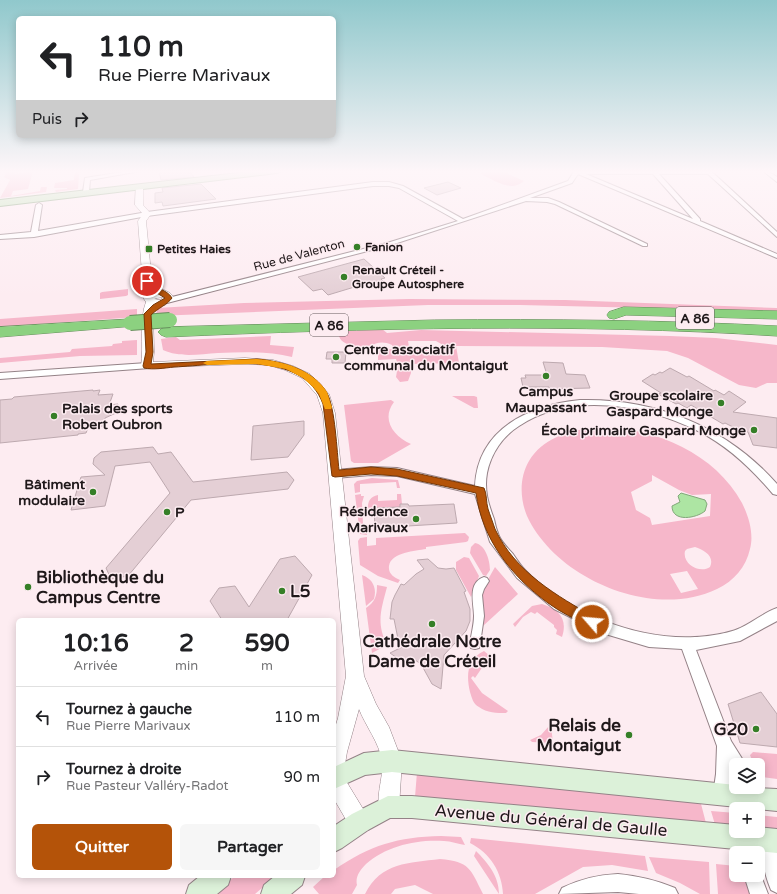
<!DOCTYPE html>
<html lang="fr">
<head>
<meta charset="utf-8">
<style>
	:root { --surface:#fff; --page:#f6f6f6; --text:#202124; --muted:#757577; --line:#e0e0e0; --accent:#b45309 }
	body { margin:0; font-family:"Varela Round",sans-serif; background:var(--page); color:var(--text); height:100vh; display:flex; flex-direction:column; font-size:15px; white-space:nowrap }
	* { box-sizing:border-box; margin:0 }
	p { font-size:13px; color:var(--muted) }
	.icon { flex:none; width:22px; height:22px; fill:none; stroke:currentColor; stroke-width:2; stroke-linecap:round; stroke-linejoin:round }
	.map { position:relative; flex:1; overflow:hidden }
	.sheet { position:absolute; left:16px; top:618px; width:320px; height:260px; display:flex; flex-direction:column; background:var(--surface); border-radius:6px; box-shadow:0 2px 10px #0003 }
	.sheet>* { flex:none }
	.banner { position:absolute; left:16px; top:16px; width:320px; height:122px; border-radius:6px; box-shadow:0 2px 10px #0003; background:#fff; color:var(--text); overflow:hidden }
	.buttons { position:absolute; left:729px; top:758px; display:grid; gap:8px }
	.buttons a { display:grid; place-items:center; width:36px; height:36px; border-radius:6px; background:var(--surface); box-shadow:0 2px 10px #0003; font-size:20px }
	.pin { position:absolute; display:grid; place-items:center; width:34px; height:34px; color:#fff; margin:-17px; border:2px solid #fff; border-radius:50%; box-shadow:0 1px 4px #0007 }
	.me { position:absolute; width:44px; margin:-22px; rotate:297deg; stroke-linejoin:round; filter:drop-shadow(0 0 3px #0008) }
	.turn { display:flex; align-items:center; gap:14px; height:84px; padding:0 16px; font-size:18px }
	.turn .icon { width:52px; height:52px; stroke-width:2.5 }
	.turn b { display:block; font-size:28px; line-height:34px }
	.then { display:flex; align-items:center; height:38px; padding:0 16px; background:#0003; gap:8px; font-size:15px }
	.eta { display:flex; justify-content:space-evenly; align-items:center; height:68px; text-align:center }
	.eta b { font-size:24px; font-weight:700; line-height:28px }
	.cta { display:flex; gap:8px; margin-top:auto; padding:8px 16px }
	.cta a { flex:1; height:46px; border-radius:6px; background:var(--accent); color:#fff; font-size:16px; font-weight:700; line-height:46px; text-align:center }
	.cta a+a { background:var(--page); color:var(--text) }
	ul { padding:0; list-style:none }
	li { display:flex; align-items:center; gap:12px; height:60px; padding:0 16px; border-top:1px solid var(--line) }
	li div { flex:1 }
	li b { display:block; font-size:15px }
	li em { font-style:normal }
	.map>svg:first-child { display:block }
	.green { fill:#f6b7ca; fill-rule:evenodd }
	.water { fill:#ade5a3; stroke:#82a87a }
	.building { fill:#e4cfd5; stroke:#bda9af }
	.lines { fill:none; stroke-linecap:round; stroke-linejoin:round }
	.pedestrian-casing { stroke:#948287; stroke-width:2 }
	.minor-casing { stroke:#948287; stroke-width:2 }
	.tertiary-casing { stroke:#948287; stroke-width:1 }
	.secondary-casing { stroke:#948287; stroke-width:2 }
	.primary-casing { stroke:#66905c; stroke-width:2 }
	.motorway-casing { stroke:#66905c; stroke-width:1 }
	.pedestrian { fill:#fff; fill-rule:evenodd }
	.minor { fill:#fff; fill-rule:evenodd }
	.tertiary { fill:#fff; fill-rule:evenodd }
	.secondary { fill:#dcf1d9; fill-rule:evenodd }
	.primary { fill:#bae3b3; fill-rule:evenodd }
	.motorway { fill:#8cd180; fill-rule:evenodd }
	.motorway-bridge-casing { stroke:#66905c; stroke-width:16; stroke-linecap:butt }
	.motorway-bridge { stroke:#8cd180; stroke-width:14 }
	.route { fill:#b45309; stroke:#753606 }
	.slow { fill:#f59e0b }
	.poi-dot { fill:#357f27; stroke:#fdecf1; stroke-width:1.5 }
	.labels { text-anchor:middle; stroke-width:3; stroke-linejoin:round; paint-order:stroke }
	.far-poi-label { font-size:12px; font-weight:bold; fill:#1f181a; stroke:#fdecf1; text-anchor:start }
	.far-street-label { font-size:12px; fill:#1f181a; stroke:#fdecf1 }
	.shield { fill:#fdecf1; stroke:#62585a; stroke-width:1 }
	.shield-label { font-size:13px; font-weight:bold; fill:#1f181a }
	.poi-label { font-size:14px; font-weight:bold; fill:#1f181a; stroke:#fdecf1; text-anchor:end }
	.near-poi-label { font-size:17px; font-weight:bold; fill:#1f181a; stroke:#fdecf1; text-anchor:start }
	.near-street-label { font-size:17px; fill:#1f181a; stroke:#fdecf1 }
</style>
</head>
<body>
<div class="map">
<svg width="777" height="894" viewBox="0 0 777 894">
	<rect width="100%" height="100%" fill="#fdecf1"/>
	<!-- green -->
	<path class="green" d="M7 171H15V174L33 171 28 189 13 191 11 196 40 191 41 187H47L46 192 0 198 10 180 4 177Z
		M75 171H80V173L76 174H79L78 189 56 192 55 190 67 189V188H54L55 183 74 180Z
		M486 171H502L524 181C511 193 494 180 481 174V172Z
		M128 289V295L126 296 100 299V293L102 292Z
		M409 299 565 300 777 308V311L520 305H428L156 316 157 308 244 303Z
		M137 309V317L0 327V319Z
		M382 329 387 333 421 330 670 336 716 338 777 345V383H767L756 388 739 385 688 358 667 351 602 347 456 346 459 363 410 364 411 373 408 381 400 382 396 377 398 365 396 359 378 360V350L393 349 392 345C374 337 370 352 355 349 353 348 350 345 347 344 342 341 341 341 339 336L349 331ZM408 341H436L445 346 409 347Z
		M271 336 270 345 294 347 292 357C267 351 243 352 218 353 200 354 180 358 163 350L161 339 176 337 180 340Z
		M137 340V355L80 356 0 363V358L70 352 72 349 112 346 113 344 122 343V341Z
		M452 396H474L477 397 478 408H474Z
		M391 400 394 402C381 419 393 436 411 444L378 463H354L351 461 344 405Z
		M591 428C647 424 714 451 742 503 749 517 754 534 750 549 746 567 734 581 717 589 653 620 556 579 527 516 520 499 519 478 529 461 542 439 567 431 591 428ZM652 475 679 490 692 495 711 494 710 516 652 525 650 518 636 510 631 492 652 481ZM695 547C704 550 715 556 710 567 700 574 682 564 685 551L687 549ZM687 571 698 589 681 593 670 574Z
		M372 478 398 480 400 488H397L396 482 360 484V492L355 493 354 484 357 481Z
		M361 494V496H364L362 503 363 524H366L367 535 360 534 355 495Z
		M397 494H401L402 504 400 507 374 508V516L369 515C367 506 367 497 378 495V501L397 500Z
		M465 533 469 537 468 541 466 542 426 547V549C416 551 391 552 389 566 388 574 394 577 400 580L398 583 378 576 360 565 358 541 360 538 367 537V546L376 545V538Z
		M475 543C486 545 490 561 490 570L486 576 483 575 470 553 471 547Z
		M464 557 469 558 479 576 471 597 456 570V562Z
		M495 567 518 594 483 626 482 625 481 592Z
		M362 575C373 579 377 588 374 599L366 606Z
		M377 585 387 587C381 610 376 623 387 645L372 653 366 608C375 602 377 596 377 585Z
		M542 604C559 609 568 619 562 637L556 634 557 630 554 627V625L537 612 535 614 531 612 523 617 515 627 513 624 532 606Z
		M484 651 490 656 475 678 473 676 471 678 482 693 508 711 506 713C497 713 487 713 479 707 473 704 472 698 470 692 466 675 467 659 484 651Z
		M549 726H551L553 743 532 742 530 740 541 735Z
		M753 752 777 754V779L762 777 758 774V765H754L750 755Z
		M417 772 700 800 707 827 415 797Z
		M711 811 736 813V830L716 828Z
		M758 815 777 817V834L758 831Z
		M441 836 461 837 465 845C458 844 451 841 444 841 417 839 386 846 366 864 360 870 355 877 357 885L352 894H319L313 887 325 876H334V870C370 845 398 837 441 836Z
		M471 838 645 856 648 871 612 865 583 867 535 894H503C502 872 490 853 470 843Z
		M476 851C488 863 499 876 499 894L474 856Z
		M649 857 709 862 710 894H700L680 883 656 873Z
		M440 859C470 862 470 868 483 894H433L415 885 395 889 391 894H365C381 862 409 863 440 859Z
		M716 864 736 866V875H750L756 894H718Z
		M235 876H276L255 894H214Z"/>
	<!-- water -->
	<path class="water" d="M681 493 705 500 707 504 705 511C697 518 672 523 672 506L680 502 678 496Z"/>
	<!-- building -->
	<path class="building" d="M159 171H189L194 177 161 180Z
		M448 182 461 188 437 195 424 188Z
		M201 184 216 199 163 206 162 202 155 203V193L163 192 162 188Z
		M364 259 385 278 381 279 385 283 375 286 371 282 328 295 322 289 313 291 298 277Z
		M327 352H346L345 363H332V359H326Z
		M543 362 563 363 566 374 585 375 590 388 550 389 549 387H523L521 378H526L525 375H547Z
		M670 368 687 377 689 376 714 391 715 390 724 395 729 391 746 402 733 412 777 418V448L753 445 748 432 737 427 735 428 725 423 723 424 691 405 687 408 678 403 676 404 658 394 661 393 642 381 653 374 655 375 660 372 662 373Z
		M93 390V391L100 390 98 395 113 394 109 405 118 404 116 413 105 418 103 426 88 428 86 433 78 434V435L0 443V400L12 399 14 397Z
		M304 421V435L288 457 251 460 253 426Z
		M153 447 158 454 171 452 193 482 287 472 294 480 288 489 191 500 128 576 111 579 106 568 170 493 150 462 115 466 105 506 71 510 81 477 105 475 93 464 94 458 101 452Z
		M400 504H408L409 506 454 504 457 523 375 528 374 508 400 507Z
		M295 556 312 575 287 620H222L210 601 219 588 235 586 249 607 280 559Z
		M428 559 438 568 446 569 454 568 466 591 464 592 470 609V621L466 631 444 655 441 689 432 684 421 664 415 660 411 659 400 660 390 653 402 647 398 639 394 619H390L392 602 395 595 401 584 404 585 416 574 424 569 417 560Z
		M761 692 777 714V747L740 743 728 704Z"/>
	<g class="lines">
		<defs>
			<path id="pedestrian" d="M484 577 487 578 489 581 484 589 482 595 484 616 480 644 479 648 475 649 471 648 470 644C471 635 474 625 474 616 474 603 467 583 484 577Z"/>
			<path id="minor" d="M129 171H140L90 180 89 192 86 194 83 192 85 178Z
				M577 171H711L777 232V237L708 174H659L700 219V221L777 254V258L578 174 572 183 530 198H548L559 202 647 244V246H643L555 204 547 202 526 201 391 245 167 303 163 301 164 299 387 243 458 221 399 188 389 186H373L147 216 34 237 0 239V235L31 232 36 205 39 203 42 205 38 231 147 212 373 182H389L403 186 463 219 568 181 573 173ZM586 174H653L693 219Z
				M763 171H768L777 177V182Z
				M147 363 151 366 150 368 0 379V373Z
				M580 400C656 398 727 427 777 484V495L773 494C752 469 728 446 698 431 645 405 572 391 519 426 503 436 491 453 487 473 484 490 488 503 494 519 495 525 497 531 499 536 502 543 508 548 513 554 517 560 521 566 526 571 567 613 637 640 695 637 706 637 729 633 738 629 752 623 763 613 777 608V621L740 641 696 650 731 741 746 765H736V772L732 770 729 795 727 801 721 803 715 801 713 795 716 774 717 746 682 649 649 647 602 633 554 609 517 578 490 542 475 494 397 476 371 475 335 478 331 477 330 474 331 471 335 470 371 467 397 468 475 486C478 428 530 405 580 400Z
				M736 830 743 832 754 853H736L729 838 731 832Z
				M772 832 777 834V893L771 890C764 873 759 852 766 834Z
				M758 868 768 894H750L744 875H758Z
				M618 874C638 876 656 880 675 888L678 894H639L618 892 559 894 562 888C580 879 597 875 618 874Z"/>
			<path id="tertiary" d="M136 186H139L143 188V205L151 214 146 221 152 284 170 293 174 298 165 305H155L153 311 154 352 153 362 245 358 273 360 293 366 310 374 329 394 335 413 364 676 376 704 389 727 402 761 399 807 395 814 388 818 381 814C374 798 384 779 382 761 380 744 365 725 359 709L347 752 343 776 371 822 368 830 360 833 352 830 334 799V731L338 718 346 676 323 413 317 395 302 378 285 370 268 365 245 364 143 368 141 366C144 346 139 320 146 302L144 299 138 221 143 214 135 205ZM164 297 160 300 154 299 157 298Z"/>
			<path id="secondary" d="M392 750 736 785V787L777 789V811L392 772 365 775 334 789V767L364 753Z
				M388 796H412L736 825V831H758V827L777 829V853L412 818H390L368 830 342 848 334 852V826L352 814Z
				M200 876H231L228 885 217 894H186L189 885Z
				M275 876H305L302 885 291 894H261L264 885Z"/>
			<path id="primary" d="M257 171H281L277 173 0 206V200Z"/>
			<path id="motorway" d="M624 307 777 311V319L626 315 614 319 609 318 607 315 609 312Z
				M130 319 135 320 137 323 135 326 0 337V327Z
				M435 320C549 319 663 320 777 326V336C574 323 369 328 166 337L161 335 158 332 161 329 166 327Z"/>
		</defs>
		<!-- pedestrian casing -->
		<use href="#pedestrian" class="pedestrian-casing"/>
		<!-- minor casing -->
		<use href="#minor" class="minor-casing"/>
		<!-- tertiary casing -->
		<use href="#tertiary" class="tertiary-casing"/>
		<!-- secondary casing -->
		<use href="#secondary" class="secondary-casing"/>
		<!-- primary casing -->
		<use href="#primary" class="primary-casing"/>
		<!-- motorway casing -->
		<use href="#motorway" class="motorway-casing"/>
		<!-- pedestrian -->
		<use href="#pedestrian" class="pedestrian"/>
		<!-- minor -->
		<use href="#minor" class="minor"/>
		<!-- tertiary -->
		<use href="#tertiary" class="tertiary"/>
		<!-- secondary -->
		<use href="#secondary" class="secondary"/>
		<!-- primary -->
		<use href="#primary" class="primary"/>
		<!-- motorway -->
		<use href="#motorway" class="motorway"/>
		<defs>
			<path id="motorway-bridge" d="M130 323 170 320"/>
		</defs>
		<!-- motorway-bridge casing -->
		<use href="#motorway-bridge" class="motorway-bridge-casing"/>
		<!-- motorway-bridge -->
		<use href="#motorway-bridge" class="motorway-bridge"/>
	</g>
	<!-- sky -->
	<linearGradient id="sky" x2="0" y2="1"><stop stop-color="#90c8cc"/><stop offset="0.58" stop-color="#fef6f9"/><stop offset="1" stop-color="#fef6f9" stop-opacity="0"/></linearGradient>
	<rect width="777" height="296" fill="url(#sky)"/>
	<!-- route -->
	<path class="route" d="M147 279 149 280C154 289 167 289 172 298 167 305 158 308 151 315L153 352 151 364 257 359C282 361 314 370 327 393 335 407 337 452 339 470L371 467 397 469 484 488C487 494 486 502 488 509 490 515 493 523 495 529 515 572 557 596 596 618L598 622 596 626 592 628 588 626C575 619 560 612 548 603 511 576 482 539 476 493L397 476 371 474 335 477 332 476 323 404C303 349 220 365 174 367 165 368 153 370 144 368L143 366 146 352 144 314 153 305 165 298 147 287 144 281Z"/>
	<!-- slow -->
	<path class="slow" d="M257 359C283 361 312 369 327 392 329 397 330 403 332 407L331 409H325L319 394 313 387 303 378 286 369 257 364 207 365 203 363 207 361Z"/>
	<!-- markers -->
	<g class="poi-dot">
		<circle cx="357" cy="247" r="4"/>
		<rect x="145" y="245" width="8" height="8" rx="2"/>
		<circle cx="344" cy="277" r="4"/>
		<circle cx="336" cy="357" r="4"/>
		<circle cx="546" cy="376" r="4"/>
		<circle cx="721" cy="403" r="4"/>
		<circle cx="54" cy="416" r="4"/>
		<circle cx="754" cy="430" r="4"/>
		<circle cx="93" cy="492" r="4"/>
		<circle cx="167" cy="512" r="4"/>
		<circle cx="416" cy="519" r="4"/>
		<circle cx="28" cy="587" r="4"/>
		<circle cx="282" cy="591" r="4"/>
		<circle cx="432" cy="624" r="4"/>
		<circle cx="756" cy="729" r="4"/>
		<circle cx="629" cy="735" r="4"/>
	</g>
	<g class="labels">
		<!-- far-poi labels -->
		<g class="far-poi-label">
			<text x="365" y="251">Fanion</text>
			<text x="157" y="253">Petites Haies</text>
			<text x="352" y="274">Renault Créteil -<tspan x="352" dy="14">Groupe Autosphere</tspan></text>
		</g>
		<!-- far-street labels -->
		<g class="far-street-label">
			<text transform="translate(299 255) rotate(-15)" y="4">Rue de Valenton</text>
		</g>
		<!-- shield labels -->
		<g class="shield">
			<rect x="676" y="307" width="38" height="22" rx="3"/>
			<rect x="310" y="314" width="38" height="22" rx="3"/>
		</g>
		<g class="shield-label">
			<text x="695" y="323">A 86</text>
			<text x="329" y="330">A 86</text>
		</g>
		<!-- poi labels -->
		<g class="poi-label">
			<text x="344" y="354" text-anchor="start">Centre associatif<tspan x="344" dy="16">communal du Montaigut</tspan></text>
			<text x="546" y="396" text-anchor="middle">Campus<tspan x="546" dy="16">Maupassant</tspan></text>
			<text x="713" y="400">Groupe scolaire<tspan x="713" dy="16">Gaspard Monge</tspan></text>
			<text x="62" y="413" text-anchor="start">Palais des sports<tspan x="62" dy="16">Robert Oubron</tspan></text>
			<text x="746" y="435">École primaire Gaspard Monge</text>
			<text x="85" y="489">Bâtiment<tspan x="85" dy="16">modulaire</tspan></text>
			<text x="408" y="516">Résidence<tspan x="408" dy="16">Marivaux</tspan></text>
			<text x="175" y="517" text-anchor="start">P</text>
		</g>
		<!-- near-poi labels -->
		<g class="near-poi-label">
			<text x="36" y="583">Bibliothèque du<tspan x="36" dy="20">Campus Centre</tspan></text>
			<text x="290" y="597">L5</text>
			<text x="432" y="647" text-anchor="middle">Cathédrale Notre<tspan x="432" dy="20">Dame de Créteil</tspan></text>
			<text x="621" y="731" text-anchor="end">Relais de<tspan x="621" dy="20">Montaigut</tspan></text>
			<text x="748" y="735" text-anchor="end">G20</text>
		</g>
		<!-- near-street labels -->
		<g class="near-street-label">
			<text transform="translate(551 820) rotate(5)" y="6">Avenue du Général de Gaulle</text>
		</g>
	</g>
</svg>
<div class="buttons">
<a><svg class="icon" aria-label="layers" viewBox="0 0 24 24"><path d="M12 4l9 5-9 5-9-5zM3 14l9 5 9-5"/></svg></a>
<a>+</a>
<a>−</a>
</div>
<div class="pin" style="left:147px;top:281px;background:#d93025"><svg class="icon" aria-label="arrive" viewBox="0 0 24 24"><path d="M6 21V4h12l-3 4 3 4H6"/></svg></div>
<svg class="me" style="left:592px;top:622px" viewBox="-20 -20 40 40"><circle r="17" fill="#b45309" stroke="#fff" stroke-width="3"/><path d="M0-11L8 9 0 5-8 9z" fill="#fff"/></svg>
<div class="banner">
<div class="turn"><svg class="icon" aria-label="left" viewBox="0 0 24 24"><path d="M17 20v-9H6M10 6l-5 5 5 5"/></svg><div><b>110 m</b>Rue Pierre Marivaux</div></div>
<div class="then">Puis<svg class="icon" aria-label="right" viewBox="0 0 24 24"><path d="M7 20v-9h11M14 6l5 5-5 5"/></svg></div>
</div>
<section class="sheet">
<div class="eta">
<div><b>10:16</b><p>Arrivée</p></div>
<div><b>2</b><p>min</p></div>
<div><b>590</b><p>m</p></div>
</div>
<ul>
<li><svg class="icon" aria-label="left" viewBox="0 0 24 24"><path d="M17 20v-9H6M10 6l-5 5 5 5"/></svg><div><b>Tournez à gauche</b><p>Rue Pierre Marivaux</p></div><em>110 m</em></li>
<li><svg class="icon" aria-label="right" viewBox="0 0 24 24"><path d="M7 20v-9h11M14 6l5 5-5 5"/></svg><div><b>Tournez à droite</b><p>Rue Pasteur Valléry-Radot</p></div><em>90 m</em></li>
</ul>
<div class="cta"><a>Quitter</a><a>Partager</a></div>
</section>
</div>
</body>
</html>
